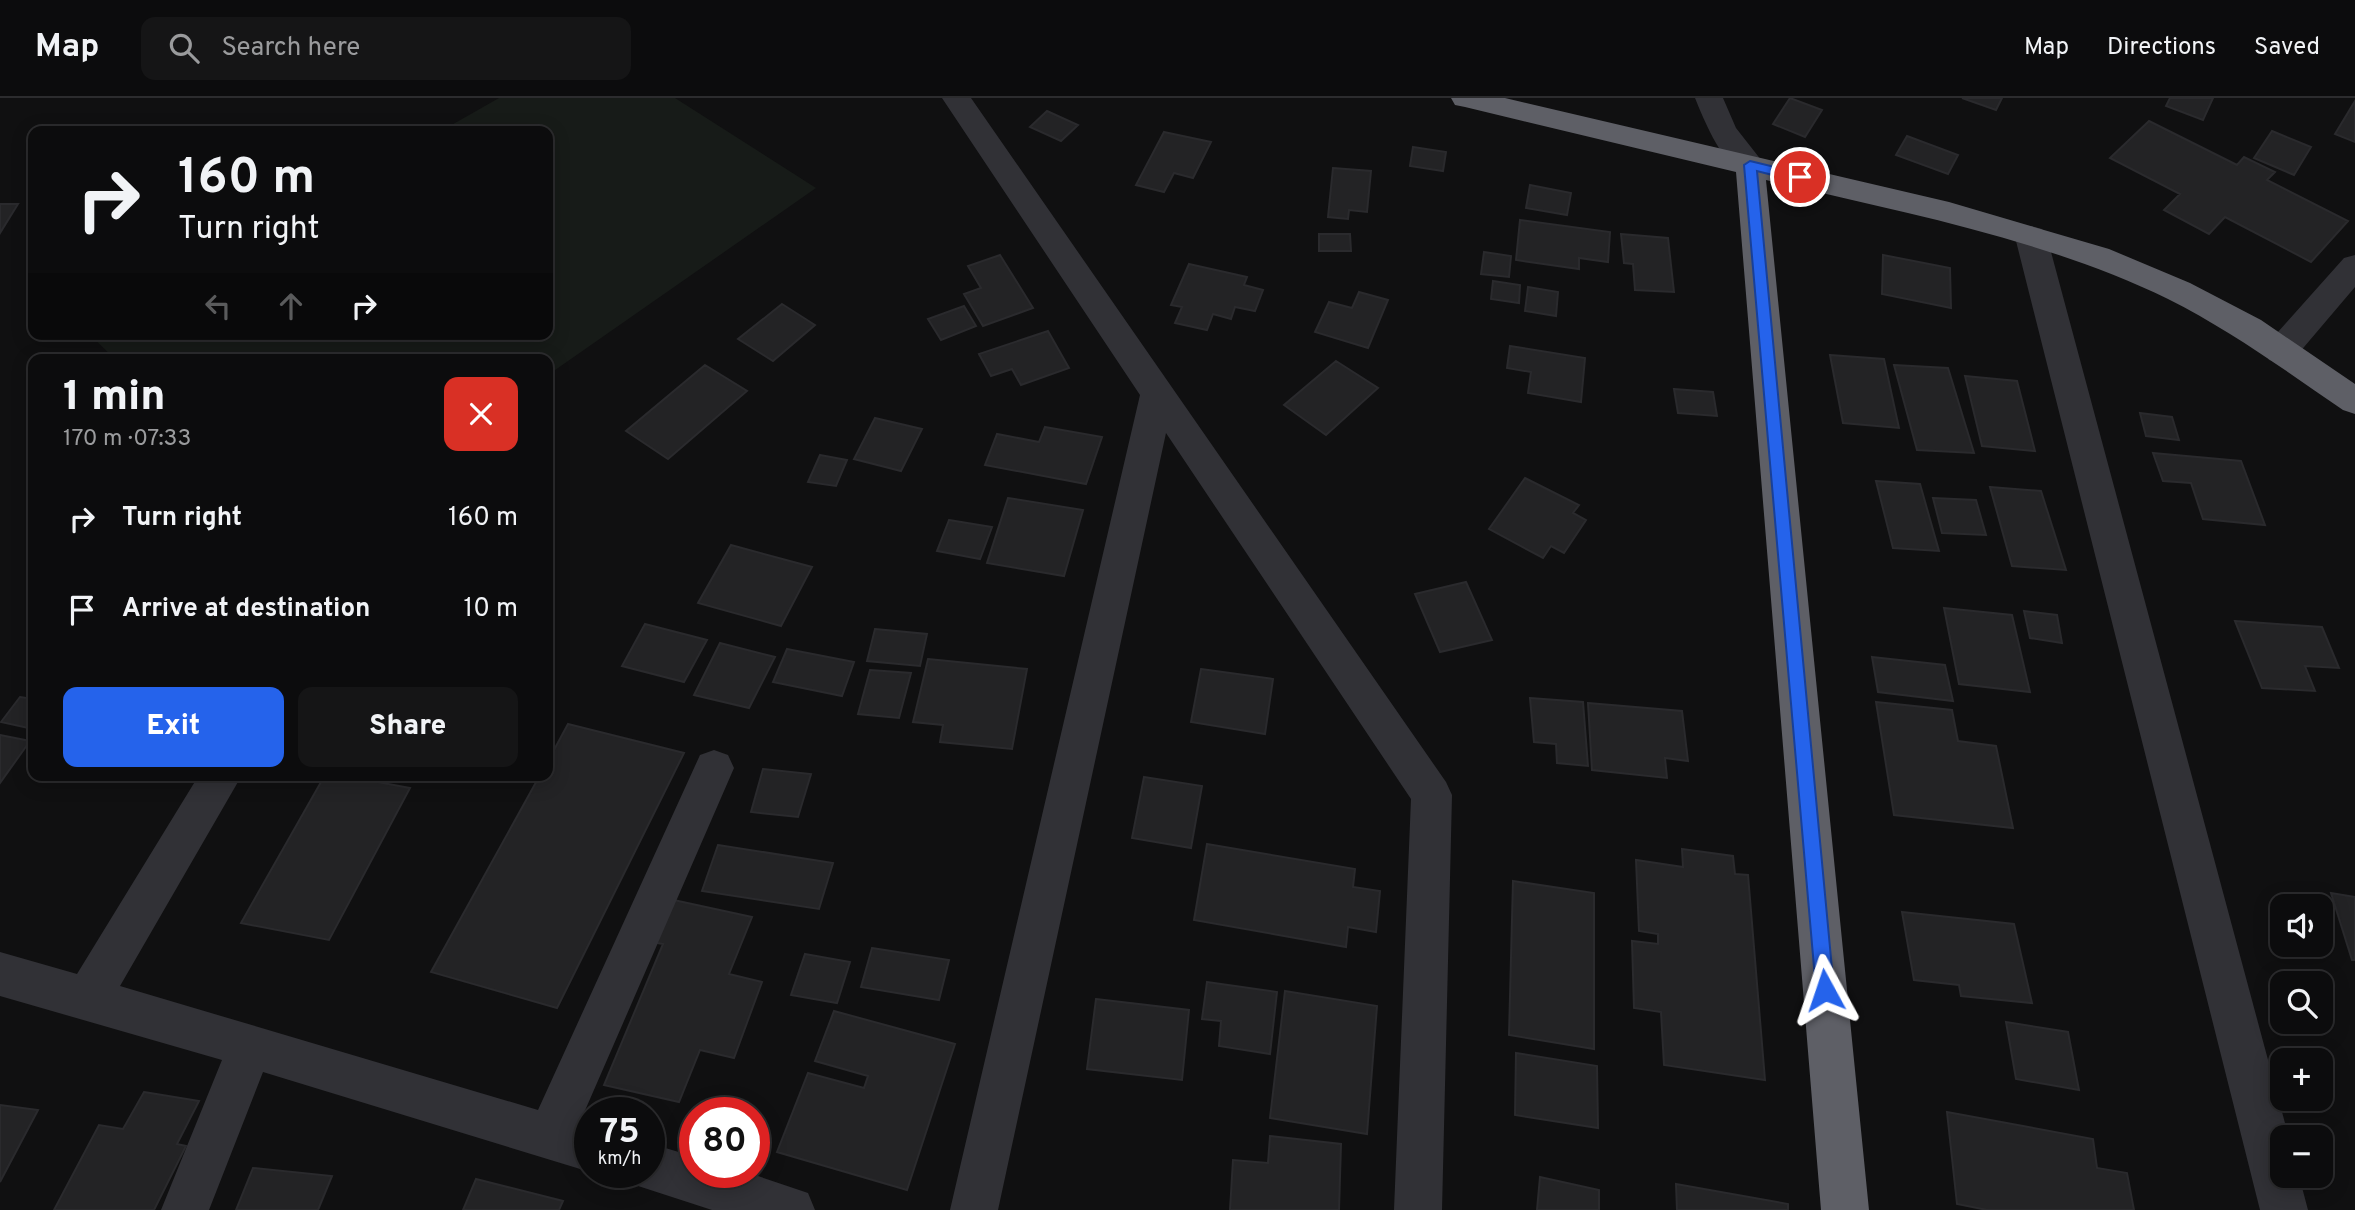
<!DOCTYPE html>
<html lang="en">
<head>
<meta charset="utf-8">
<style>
	:root { --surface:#0c0c0d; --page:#151516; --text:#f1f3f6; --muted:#9a9b9d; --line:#2c2c2e; --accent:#2563eb }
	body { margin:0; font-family:Overpass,sans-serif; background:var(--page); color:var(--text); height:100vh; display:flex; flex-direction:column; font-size:26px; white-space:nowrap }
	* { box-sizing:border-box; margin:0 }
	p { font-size:23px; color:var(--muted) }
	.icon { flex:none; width:38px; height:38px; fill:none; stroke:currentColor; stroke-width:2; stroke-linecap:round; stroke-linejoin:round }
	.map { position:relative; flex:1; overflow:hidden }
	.side { position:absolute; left:28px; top:256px; width:525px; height:427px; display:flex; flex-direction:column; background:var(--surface); border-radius:14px; box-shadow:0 4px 18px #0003,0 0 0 2px var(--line) }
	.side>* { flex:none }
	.guide { position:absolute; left:28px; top:28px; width:525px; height:214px; border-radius:14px; box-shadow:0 4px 18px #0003,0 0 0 2px var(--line); background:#0c0c0d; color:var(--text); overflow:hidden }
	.buttons { position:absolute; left:2270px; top:796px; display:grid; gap:14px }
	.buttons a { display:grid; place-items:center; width:63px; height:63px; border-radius:14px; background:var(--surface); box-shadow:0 4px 18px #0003,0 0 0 2px var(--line); font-size:35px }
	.speed { position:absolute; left:574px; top:999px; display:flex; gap:14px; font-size:35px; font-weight:700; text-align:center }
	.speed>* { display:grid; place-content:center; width:91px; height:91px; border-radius:50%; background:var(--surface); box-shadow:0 4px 18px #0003,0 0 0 2px var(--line); line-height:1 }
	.speed small { font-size:18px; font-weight:400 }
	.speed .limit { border:10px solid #d22; background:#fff; color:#111 }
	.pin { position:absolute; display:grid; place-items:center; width:60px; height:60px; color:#fff; margin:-30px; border:4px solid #fff; border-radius:50%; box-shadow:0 2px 7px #0007 }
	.me { position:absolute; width:77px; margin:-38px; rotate:355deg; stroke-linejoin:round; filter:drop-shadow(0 0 5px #0008) }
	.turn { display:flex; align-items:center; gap:24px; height:147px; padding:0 35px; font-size:32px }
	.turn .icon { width:91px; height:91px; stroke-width:2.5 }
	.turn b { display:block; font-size:49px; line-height:60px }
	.lanes { display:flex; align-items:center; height:66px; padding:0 35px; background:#0003; justify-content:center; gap:35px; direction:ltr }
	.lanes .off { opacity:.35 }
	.round { display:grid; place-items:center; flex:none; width:74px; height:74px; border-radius:14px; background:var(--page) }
	.overview { display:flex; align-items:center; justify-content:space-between; height:119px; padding:0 35px }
	h1 { font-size:42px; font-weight:800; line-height:52px }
	.button { display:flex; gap:14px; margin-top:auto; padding:14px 35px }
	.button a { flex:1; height:80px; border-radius:14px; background:var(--accent); color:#fff; font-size:28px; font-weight:800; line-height:80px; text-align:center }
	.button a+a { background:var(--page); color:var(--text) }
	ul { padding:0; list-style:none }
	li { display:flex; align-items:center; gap:21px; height:91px; padding:0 35px }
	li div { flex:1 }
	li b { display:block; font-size:26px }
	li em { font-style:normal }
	header { display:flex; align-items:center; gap:42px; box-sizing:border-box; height:98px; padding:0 35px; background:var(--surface); border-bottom:2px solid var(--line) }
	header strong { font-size:33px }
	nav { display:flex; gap:38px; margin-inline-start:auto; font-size:24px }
	.search { width:490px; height:63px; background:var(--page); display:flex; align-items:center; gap:18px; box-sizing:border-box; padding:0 24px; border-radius:14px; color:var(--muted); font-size:26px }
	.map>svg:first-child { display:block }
	.green { fill:#171b18 }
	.building { fill:#232325; stroke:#2a2a2d; stroke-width:2 }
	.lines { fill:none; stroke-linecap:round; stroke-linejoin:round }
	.street { fill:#313136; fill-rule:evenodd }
	.highway { fill:#5e5f66; fill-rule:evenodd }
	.route { fill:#2563eb; stroke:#184099; stroke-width:2 }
</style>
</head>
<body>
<header>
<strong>Map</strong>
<div class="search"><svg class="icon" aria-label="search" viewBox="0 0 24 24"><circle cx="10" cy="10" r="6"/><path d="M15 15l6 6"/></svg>Search here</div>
<nav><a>Map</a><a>Directions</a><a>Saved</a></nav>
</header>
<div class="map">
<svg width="2355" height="1112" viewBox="0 0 2355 1112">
	<rect width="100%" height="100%" fill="#101011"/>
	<!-- green -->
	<path class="green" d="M499 0H675L816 90 548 277V261H115L89 236H548V33H441Z"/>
	<!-- building -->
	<path class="building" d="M1790 0 1822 12 1805 39 1773 26Z
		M1962 0H2002L1996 12Z
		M2170 0H2213L2203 22 2166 8Z
		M2355 3V44L2335 36Z
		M1047 13 1078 27 1061 43 1030 29Z
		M2149 23 2237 67 2244 59 2275 74 2267 82 2348 123 2311 164 2225 119 2209 136 2164 112 2180 96 2110 60Z
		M2272 33 2311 49 2294 77 2254 60Z
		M1164 34 1211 44 1193 80 1174 75 1164 94 1136 87Z
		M1907 38 1958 57 1948 76 1896 57Z
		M1413 49 1446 54 1443 73 1410 68Z
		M1333 70 1371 73 1367 114 1349 112 1348 121 1328 119Z
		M1530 87 1571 95 1567 117 1526 110Z
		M0 106H18L0 135Z
		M1520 122 1610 134 1608 164 1579 160V171L1516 162Z
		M1319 136H1350L1351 153H1319Z
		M1621 136 1668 140 1674 194 1635 192 1633 166 1624 165Z
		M1484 154 1511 158 1509 179 1481 176Z
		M1000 157 1033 210 983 228 964 196 981 190 968 168Z
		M1883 157 1950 170 1951 210 1882 196Z
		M1189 166 1247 179 1244 187 1263 192 1255 213 1235 209 1231 221 1213 216 1207 232 1175 225 1182 209 1171 207Z
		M1493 183 1520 187 1519 205 1491 201Z
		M1528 189 1558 194 1556 218 1525 213Z
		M1359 194 1388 202 1368 250 1315 234 1329 204 1352 210Z
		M782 206 815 227 773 263 738 241Z
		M964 208 976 228 941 242 928 221Z
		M1048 233 1069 270 1021 287 1012 271 991 278 979 256Z
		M1510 248 1585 260 1581 304 1528 295 1531 274 1507 270Z
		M1830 257 1884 261 1899 330 1843 325Z
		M1336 263 1378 290 1326 337 1284 307Z
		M705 267 747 293 668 361 626 333Z
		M1894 267 1948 270 1974 355 1917 352Z
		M1965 278 2017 283 2035 353 1982 348Z
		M1674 291 1713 294 1717 318 1678 315Z
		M2140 315 2172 319 2179 342 2146 338Z
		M875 320 922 331 901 373 854 361Z
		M1045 329 1102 339 1086 386 985 367 997 336 1039 344Z
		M2153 355 2241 363 2265 427 2203 421 2191 385 2163 383Z
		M820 357 847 362 836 388 808 384Z
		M1525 380 1579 407 1573 415 1586 422 1564 455 1551 448 1543 460 1489 431Z
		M1876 383 1920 386 1939 453 1893 450Z
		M1990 389 2041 393 2066 472 2012 468Z
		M1008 400 1083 412 1064 478 987 465Z
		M1933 400 1976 402 1986 437 1942 435Z
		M949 422 992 429 980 461 937 453Z
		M731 447 812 469 781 528 698 505Z
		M1466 484 1492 542 1440 554 1415 496Z
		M1944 510 2012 517 2030 594 1959 586Z
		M2024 513 2057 517 2062 545 2030 540Z
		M2235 523 2322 529 2339 570 2305 568 2315 593 2262 590Z
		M645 526 707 542 684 584 622 568Z
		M875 531 927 536 920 568 867 563Z
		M720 545 775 559 749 610 694 597Z
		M787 551 854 564 842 598 773 584Z
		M1872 559 1945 567 1953 603 1878 594Z
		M928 561 1027 571 1012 651 940 644 943 627 913 624Z
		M1201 571 1273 581 1265 636 1191 624Z
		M870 572 911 575 899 620 858 616Z
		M20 599 33 601V631L1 624Z
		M1530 600 1583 604 1588 668 1557 665 1556 646 1534 644Z
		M1876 604 1952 612 1958 643 1996 648 2013 730 1894 717Z
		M1588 605 1682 613 1688 663 1665 660 1667 680 1592 672Z
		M568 626 684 655 557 910 431 874 540 677H548V663Z
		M0 637 30 643 0 685Z
		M763 671 811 676 798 719 751 714Z
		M325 677H340L410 690 329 842 241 825Z
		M1144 679 1202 688 1191 750 1132 740Z
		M1207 746 1355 771 1353 789 1380 793 1376 834 1348 829 1346 849 1194 822Z
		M718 747 833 765 819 811 702 793Z
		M1682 751 1733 758 1735 776 1748 777 1765 982 1664 967 1661 914 1634 910 1632 843 1658 846V836L1639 833 1636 762 1683 769Z
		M1513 783 1594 795V951L1509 937Z
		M2331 795 2355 799V862H2352Z
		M669 801 752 819 729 876 762 884 734 960 700 952 679 1004 604 987 663 846 651 844Z
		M1902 814 2014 826 2032 905 1961 898 1959 887 1914 882Z
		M872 850 949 862 939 902 861 889Z
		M805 856 850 864 837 905 791 897Z
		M1207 884 1277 894 1270 956 1219 948 1221 923 1202 921Z
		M1285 893 1377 908 1367 1036 1270 1020Z
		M1096 901 1189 912 1182 982 1087 971Z
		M834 913 955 946 907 1092 777 1054 808 975 864 990 868 978 815 963Z
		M2006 924 2068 934 2079 992 2016 981Z
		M1516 955 1597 968 1598 1030 1515 1017Z
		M144 994 199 1003 177 1046 186 1048 154 1112H54L99 1027 123 1031Z
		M0 1007 38 1012 0 1084Z
		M1947 1014 2093 1041 2097 1070 2127 1075 2134 1112H1987L1957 1106Z
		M1270 1038 1341 1046 1339 1112H1230L1233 1062 1268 1065Z
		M253 1070 332 1078 318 1112H236Z
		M1540 1079 1599 1092V1112H1537Z
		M476 1081 563 1103 559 1112H463Z
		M1676 1086 1788 1106V1112H1677Z"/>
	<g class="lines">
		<!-- street -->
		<path class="street" d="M942 0H971L1446 684 1452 697 1442 1112H1394L1411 701 1166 335 998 1112H950L1140 297Z
			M1695 0H1723L1736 30 1765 67 1761 74C1753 76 1746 79 1739 73 1719 59 1704 22 1695 0Z
			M2031 128 2042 131 2047 139 2289 1040H2282V1078H2299L2308 1112H2260L2015 139 2020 131Z
			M2355 157V189L2293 262 2281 265 2269 262 2264 253 2269 244 2344 160Z
			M714 652 728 657 734 670 580 1024 590 1027V1074L263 974 209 1112H161L222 962 0 898V854L77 876 199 677H242L120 888 538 1012 700 657Z
			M649 1045 695 1059V1074H746L808 1095 815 1112H712L632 1086 628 1074H649Z"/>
		<!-- highway -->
		<path class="highway" d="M1451 0H1505L1949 104 2109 151 2190 185 2261 222 2355 286V316L2343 312C2286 273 2230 232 2168 201 2046 141 1899 114 1766 82L1869 1112H1821L1736 74 1465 9 1455 7Z"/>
	</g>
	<!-- route -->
	<path class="route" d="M1750 63 1804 76 1806 79 1800 84 1757 73 1834 892 1831 899 1825 901 1818 899 1816 892 1744 67Z"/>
</svg>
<div class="buttons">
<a><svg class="icon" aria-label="sound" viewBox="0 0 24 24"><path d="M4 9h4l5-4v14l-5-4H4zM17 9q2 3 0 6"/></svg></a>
<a><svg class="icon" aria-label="search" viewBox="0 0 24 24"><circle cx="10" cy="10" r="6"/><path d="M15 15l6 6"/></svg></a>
<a>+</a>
<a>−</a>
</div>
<div class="speed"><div>75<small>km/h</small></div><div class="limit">80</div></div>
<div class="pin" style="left:1800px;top:79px;background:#d93025"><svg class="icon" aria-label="arrive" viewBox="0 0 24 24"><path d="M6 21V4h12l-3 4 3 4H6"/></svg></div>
<svg class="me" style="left:1825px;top:892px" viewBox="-20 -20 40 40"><path d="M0-17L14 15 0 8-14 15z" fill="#2563eb" stroke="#fff" stroke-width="4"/></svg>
<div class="guide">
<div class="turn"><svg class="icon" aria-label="right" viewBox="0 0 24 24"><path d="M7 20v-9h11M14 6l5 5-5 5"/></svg><div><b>160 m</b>Turn right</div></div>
<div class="lanes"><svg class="icon off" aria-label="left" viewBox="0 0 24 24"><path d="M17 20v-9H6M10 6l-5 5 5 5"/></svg><svg class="icon off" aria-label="ahead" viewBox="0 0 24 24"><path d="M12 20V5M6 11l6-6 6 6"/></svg><svg class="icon" aria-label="right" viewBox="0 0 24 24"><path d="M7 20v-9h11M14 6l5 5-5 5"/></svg></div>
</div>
<section class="side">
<div class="overview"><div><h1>1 min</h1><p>170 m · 07:33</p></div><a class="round" style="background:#d93025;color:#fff"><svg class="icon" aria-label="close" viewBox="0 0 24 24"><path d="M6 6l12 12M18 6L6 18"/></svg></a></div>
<ul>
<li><svg class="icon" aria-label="right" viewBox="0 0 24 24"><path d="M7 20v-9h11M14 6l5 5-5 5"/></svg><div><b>Turn right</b></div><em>160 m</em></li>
<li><svg class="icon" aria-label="arrive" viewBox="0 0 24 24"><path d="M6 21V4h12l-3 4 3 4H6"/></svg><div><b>Arrive at destination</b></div><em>10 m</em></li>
</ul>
<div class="button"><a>Exit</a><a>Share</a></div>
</section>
</div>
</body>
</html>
